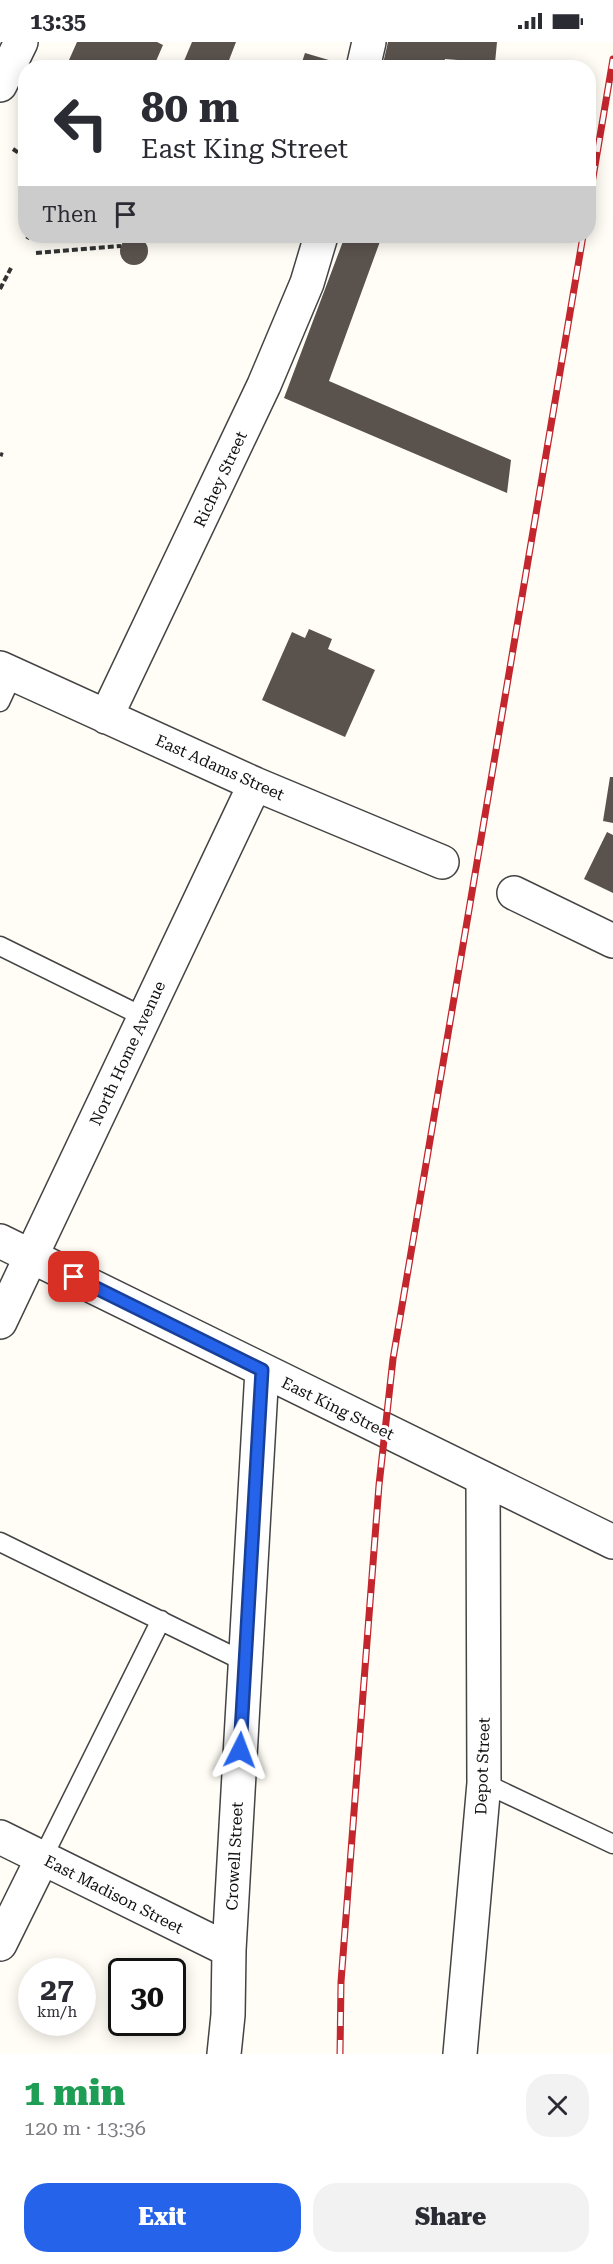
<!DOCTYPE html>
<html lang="en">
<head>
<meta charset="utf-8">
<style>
	:root { --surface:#fff; --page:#f2f2f3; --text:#2b2b33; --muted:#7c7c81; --accent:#2563eb }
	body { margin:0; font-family:"Roboto Serif",serif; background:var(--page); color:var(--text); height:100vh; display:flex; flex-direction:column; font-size:22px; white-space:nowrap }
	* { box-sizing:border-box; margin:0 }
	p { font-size:20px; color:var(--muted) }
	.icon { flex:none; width:33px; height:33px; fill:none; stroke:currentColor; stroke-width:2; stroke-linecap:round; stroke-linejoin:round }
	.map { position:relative; height:2012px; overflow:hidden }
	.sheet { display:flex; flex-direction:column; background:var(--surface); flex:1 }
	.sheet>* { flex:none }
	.hud { position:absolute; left:18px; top:18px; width:578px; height:183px; border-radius:24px; box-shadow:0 3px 15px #0003; background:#fff; color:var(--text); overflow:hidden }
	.speed { position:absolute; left:18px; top:1916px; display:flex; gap:12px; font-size:30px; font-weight:700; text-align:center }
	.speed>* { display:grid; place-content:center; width:78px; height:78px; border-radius:50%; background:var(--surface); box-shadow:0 3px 15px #0003; line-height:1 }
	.speed small { font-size:15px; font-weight:400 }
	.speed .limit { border:3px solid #111; border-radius:9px; background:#fff; color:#111 }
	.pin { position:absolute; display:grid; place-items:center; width:51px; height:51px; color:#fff; margin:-26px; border-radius:12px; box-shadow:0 3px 9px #0006 }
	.me { position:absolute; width:66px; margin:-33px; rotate:3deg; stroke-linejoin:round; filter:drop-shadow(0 0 4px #0008) }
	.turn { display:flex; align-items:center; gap:21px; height:126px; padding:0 24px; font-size:27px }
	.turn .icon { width:78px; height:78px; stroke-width:2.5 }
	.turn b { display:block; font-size:42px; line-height:51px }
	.then { display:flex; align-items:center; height:57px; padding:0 24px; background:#0003; gap:12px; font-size:22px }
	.round { display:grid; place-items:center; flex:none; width:63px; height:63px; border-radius:24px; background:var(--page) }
	.summary { display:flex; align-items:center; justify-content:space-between; height:102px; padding:0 24px }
	h1 { font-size:36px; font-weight:800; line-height:45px; color:#1e9e55 }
	.action { display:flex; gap:12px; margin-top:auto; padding:12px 24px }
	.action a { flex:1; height:69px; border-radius:24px; background:var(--accent); color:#fff; font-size:24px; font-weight:800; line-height:69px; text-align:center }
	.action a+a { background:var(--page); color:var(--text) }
	.status { display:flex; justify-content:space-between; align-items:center; height:42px; padding:0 30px; background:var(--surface); direction:ltr }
	.status svg { height:16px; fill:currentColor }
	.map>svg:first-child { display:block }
	.building { fill:#5a524d }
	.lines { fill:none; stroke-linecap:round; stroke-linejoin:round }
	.lane-casing { stroke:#444; stroke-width:21 }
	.street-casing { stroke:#444; stroke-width:36 }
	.path { stroke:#333; stroke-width:4; stroke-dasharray:6 3; stroke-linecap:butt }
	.lane { stroke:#fff; stroke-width:18 }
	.street { stroke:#fff; stroke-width:33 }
	.rail-casing { stroke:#c4262e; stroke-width:7 }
	.rail { stroke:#fff; stroke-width:4.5; stroke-dasharray:14; stroke-linecap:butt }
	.route-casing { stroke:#184099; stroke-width:15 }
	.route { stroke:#2563eb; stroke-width:10 }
	.labels { text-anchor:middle; stroke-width:6; stroke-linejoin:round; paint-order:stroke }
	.street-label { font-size:16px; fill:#111; stroke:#fff }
</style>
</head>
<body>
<div class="status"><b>13:35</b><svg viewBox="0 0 49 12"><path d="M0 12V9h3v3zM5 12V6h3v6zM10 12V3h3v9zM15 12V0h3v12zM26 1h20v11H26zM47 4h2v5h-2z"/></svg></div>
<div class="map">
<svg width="613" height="2012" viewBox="0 0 613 2012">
	<rect width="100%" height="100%" fill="#fffdf5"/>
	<!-- building -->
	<path class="building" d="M77 0H157L163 3 153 26H84L69 18Z
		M192 0H236L226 26H200L184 19Z
		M388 0H497L495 21 445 17 443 26H382Z
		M305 11 339 21 337 26H300Z
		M345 194H382L329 339 511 418 507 451 284 356Z
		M120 209a14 14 0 1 1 28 0a14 14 0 1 1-28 0Z
		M309 587 332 597 328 607 375 628 345 695 262 658 292 590 305 596Z
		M610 735H613V781L603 779Z
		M607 790 613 793V851L584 837Z"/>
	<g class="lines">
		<defs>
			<path id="lane" d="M0 660 13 632
				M0 904 144 975
				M0 1500 245 1620
				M484 1741 613 1802
				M43 1815 161 1578"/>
			<path id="street" d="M363 26 369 0
				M0 43 21 0
				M0 626 255 742 442 820
				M106 675 264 343 307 241 321 194
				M514 851 613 899
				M0 1199 613 1500
				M0 1280 255 742
				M0 1795 229 1908
				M0 1902 43 1815
				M224 2012 228 1973 229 1908 262 1328
				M460 2012 484 1741 483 1436"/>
		</defs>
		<!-- lane casing -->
		<use href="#lane" class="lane-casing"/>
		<!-- street casing -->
		<use href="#street" class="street-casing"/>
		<!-- path -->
		<path class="path" d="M13 107 26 116
			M27 197 29 194
			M36 211 121 204
			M0 247 11 226
			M0 412 3 413"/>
		<!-- lane -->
		<use href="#lane" class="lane"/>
		<!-- street -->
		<use href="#street" class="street"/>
		<defs>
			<path id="rail" d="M588 165 613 17
				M340 2012 341 1940 379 1443 393 1317 583 194"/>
		</defs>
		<!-- rail casing -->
		<use href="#rail" class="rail-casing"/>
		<!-- rail -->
		<use href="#rail" class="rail"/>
	</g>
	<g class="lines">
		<defs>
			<path id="route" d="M74 1235 262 1328 240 1708"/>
		</defs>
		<!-- route casing -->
		<use href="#route" class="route-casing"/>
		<!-- route -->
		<use href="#route" class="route"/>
	</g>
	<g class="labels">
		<!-- street labels -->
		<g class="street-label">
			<text transform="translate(220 437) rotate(-65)" y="6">Richey Street</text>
			<text transform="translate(220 725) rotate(24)" y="6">East Adams Street</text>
			<text transform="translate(127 1011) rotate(-65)" y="6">North Home Avenue</text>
			<text transform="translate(338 1366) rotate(26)" y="6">East King Street</text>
			<text transform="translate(482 1724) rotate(-88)" y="6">Depot Street</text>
			<text transform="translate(234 1814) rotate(-87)" y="6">Crowell Street</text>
			<text transform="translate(114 1852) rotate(27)" y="6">East Madison Street</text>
		</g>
	</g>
</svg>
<div class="speed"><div>27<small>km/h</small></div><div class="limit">30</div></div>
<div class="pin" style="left:74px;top:1235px;background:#d93025"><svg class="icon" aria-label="arrive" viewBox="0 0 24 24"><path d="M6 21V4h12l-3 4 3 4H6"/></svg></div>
<svg class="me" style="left:240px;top:1708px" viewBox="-20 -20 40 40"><path d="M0-17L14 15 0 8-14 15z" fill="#2563eb" stroke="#fff" stroke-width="4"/></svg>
<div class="hud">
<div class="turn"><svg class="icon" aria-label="left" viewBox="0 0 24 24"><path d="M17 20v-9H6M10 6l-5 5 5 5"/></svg><div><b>80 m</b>East King Street</div></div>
<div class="then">Then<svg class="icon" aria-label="arrive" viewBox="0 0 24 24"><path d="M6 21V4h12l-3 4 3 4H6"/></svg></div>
</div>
</div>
<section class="sheet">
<div class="summary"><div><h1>1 min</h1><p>120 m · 13:36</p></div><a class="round"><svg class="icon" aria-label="close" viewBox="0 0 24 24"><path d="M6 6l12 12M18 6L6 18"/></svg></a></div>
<div class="action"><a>Exit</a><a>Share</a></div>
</section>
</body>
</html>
